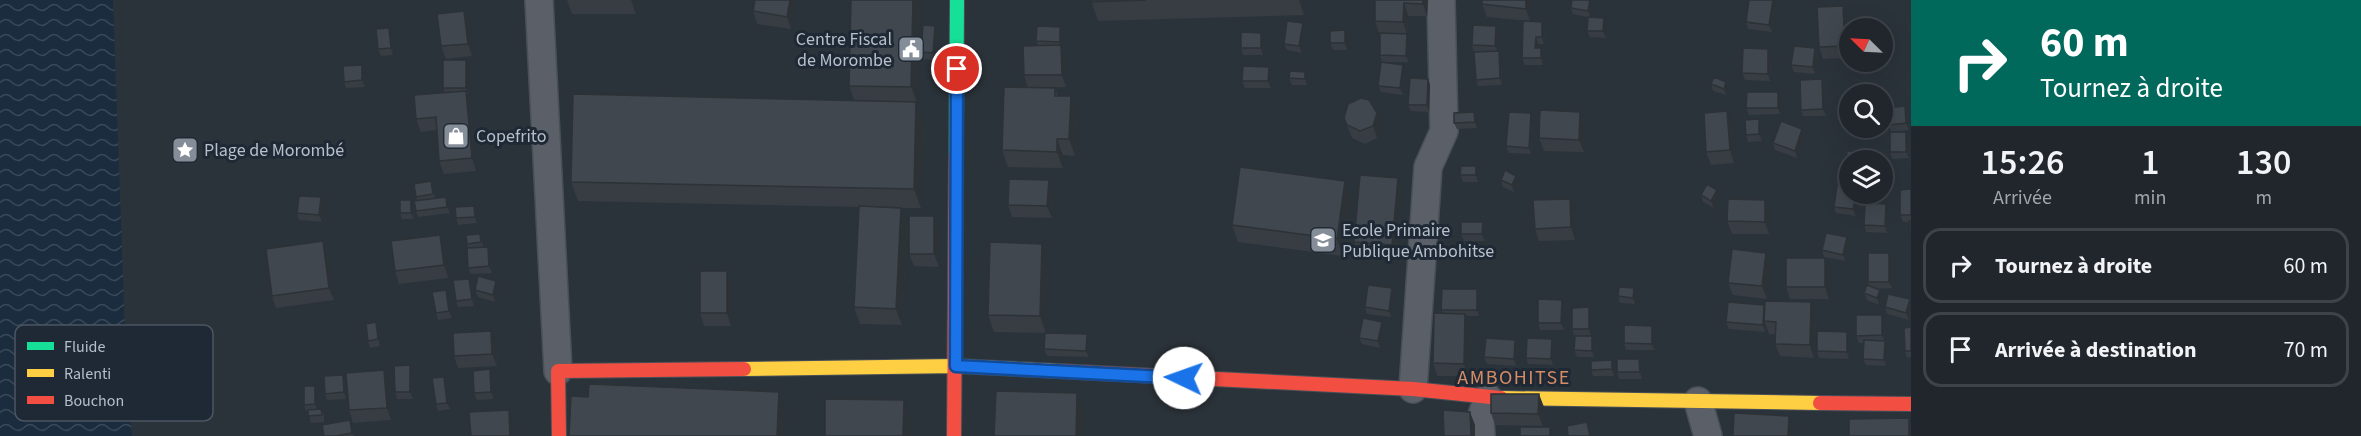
<!DOCTYPE html>
<html lang="fr">
<head>
<meta charset="utf-8">
<style>
	:root { --surface:#20262c; --page:#282e34; --text:#f1f3f6; --muted:#a2a5a9; --line:#3d4348 }
	body { margin:0; font-family:"Source Sans 3",sans-serif; background:var(--page); color:var(--text); height:100vh; display:flex; flex-direction:column; font-size:22px; white-space:nowrap }
	* { box-sizing:border-box; margin:0 }
	p { font-size:20px; color:var(--muted) }
	.icon { flex:none; width:33px; height:33px; fill:none; stroke:currentColor; stroke-width:2; stroke-linecap:round; stroke-linejoin:round }
	.map { position:relative; flex:1; overflow:hidden }
	.details { display:flex; flex-direction:column; background:var(--surface); width:450px }
	.details>* { flex:none }
	.top-card { background:#00695c; color:#fff; overflow:hidden }
	.needle { width:39px; rotate:294deg }
	.fabs { position:absolute; left:1839px; top:18px; display:grid; gap:12px }
	.fabs a { display:grid; place-items:center; width:54px; height:54px; border-radius:50%; background:var(--surface); box-shadow:0 6px 24px #0002,0 0 0 2px var(--line); font-size:30px }
	.pin { position:absolute; display:grid; place-items:center; width:51px; height:51px; color:#fff; margin:-26px; border:3px solid #fff; border-radius:50%; box-shadow:0 2px 6px #0007 }
	.me { position:absolute; width:66px; margin:-33px; rotate:273deg; stroke-linejoin:round; filter:drop-shadow(0 0 4px #0008) }
	.turn { display:flex; align-items:center; gap:21px; height:126px; padding:0 30px; font-size:27px }
	.turn .icon { width:78px; height:78px; stroke-width:2.5 }
	.turn b { display:block; font-size:42px; line-height:51px }
	.eta { display:flex; justify-content:space-evenly; align-items:center; height:102px; text-align:center }
	.eta b { font-size:36px; font-weight:600; line-height:42px }
	ul { padding:0; list-style:none }
	li { display:flex; align-items:center; gap:18px; height:75px; margin:0 12px 9px; padding:0 18px; border:3px solid var(--line); border-radius:18px }
	li div { flex:1 }
	li b { display:block; font-size:22px }
	li em { font-style:normal }
	main { display:flex; flex:1; min-height:0 }
	.map>svg:first-child { display:block }
	.water { fill:url(#water-waves) }
	.lines { fill:none; stroke-linecap:round; stroke-linejoin:round }
	.street-casing { stroke:#494f57; stroke-width:30 }
	.fast-casing { stroke:#494f57; stroke-width:16 }
	.slow-casing { stroke:#494f57; stroke-width:16 }
	.jam-casing { stroke:#494f57; stroke-width:16 }
	.street { stroke:#5b6068; stroke-width:27 }
	.fast { stroke:#16e098; stroke-width:14 }
	.slow { stroke:#ffcf43; stroke-width:14 }
	.jam { stroke:#f24e42; stroke-width:14 }
	.wall { fill:#373d43 }
	.shaded-wall { fill:#2d3237 }
	.building { fill:#40474e; stroke:#2d3237; stroke-width:1.5 }
	.route-casing { stroke:#114b97; stroke-width:15 }
	.route { stroke:#1a73e8; stroke-width:10 }
	.labels { text-anchor:middle; stroke-width:6; stroke-linejoin:round; paint-order:stroke }
	.poi-label { font-size:18px; fill:#b6bfca; stroke:#1e2935; text-anchor:start }
	.neighbourhood-label { font-size:20px; letter-spacing:1.5px; fill:#d68c65; stroke:#1e2935 }
	.key { fill:#1e2935; stroke:#4c5662; stroke-width:1.5 }
	.key-label { font-size:16px; fill:#b6bfca }
</style>
</head>
<body>
<main>
<div class="map">
<svg width="1911" height="436" viewBox="0 0 1911 436">
	<defs>
		<pattern id="water-waves" width="16" height="10" patternUnits="userSpaceOnUse" patternTransform="scale(1.5)"><rect width="16" height="10" fill="#1a2c3e"/><path d="M0 5q4-4 8 0t8 0" fill="none" stroke="#394959"/></pattern>
	</defs>
	<rect width="100%" height="100%" fill="#2b333a"/>
	<!-- water -->
	<path class="water" d="M0 0H113L126 361 132 436H0Z"/>
	<g class="lines">
		<defs>
			<path id="street" d="M539 0 558 371
				M1413 389 1428 167 1444 131 1441 0
				M1698 401 1708 436
				M1481 436 1480 421 1488 398"/>
			<path id="fast" d="M956 156 957 0"/>
			<path id="slow" d="M744 369 956 366 1057 371
				M1501 398 1820 403"/>
			<path id="jam" d="M1057 371 1413 389 1501 398
				M1820 403 1911 404
				M559 436 558 371 744 369
				M954 436 956 156"/>
		</defs>
		<!-- street casing -->
		<use href="#street" class="street-casing"/>
		<!-- fast casing -->
		<use href="#fast" class="fast-casing"/>
		<!-- slow casing -->
		<use href="#slow" class="slow-casing"/>
		<!-- jam casing -->
		<use href="#jam" class="jam-casing"/>
		<!-- street -->
		<use href="#street" class="street"/>
		<!-- fast -->
		<use href="#fast" class="fast"/>
		<!-- slow -->
		<use href="#slow" class="slow"/>
		<!-- jam -->
		<use href="#jam" class="jam"/>
	</g>
	<!-- wall -->
	<path class="wall" d="M567 0H636V14H572Z
		M920 0 917 104 924 121 921 208H901L907 224 902 325 860 324 854 307 859 207 578 201 571 182 854 100 849 86Z
		M1091 0H1304V15L1098 21Z
		M1375 0H1428L1427 16H1408L1407 34 1410 41 1409 62H1382L1380 55 1402 34 1379 33 1375 21Z
		M1482 0H1532L1530 21 1487 17 1482 4Z
		M1777 0 1772 32 1748 29 1746 22Z
		M1593 3 1590 17 1604 18 1606 25V38L1590 37 1587 31 1588 17 1573 14 1571 8Z
		M795 5 791 29 757 24 753 11Z
		M464 11 469 23 472 56 446 59 441 46Z
		M1848 18 1849 58 1823 59 1819 47Z
		M1523 21 1545 28 1544 44H1538V48L1544 55 1543 65H1525L1522 58Z
		M1303 23 1305 30 1302 53 1287 50 1284 44Z
		M1496 26 1499 33 1498 51 1501 58 1502 85 1478 86 1476 80 1474 52 1472 45Z
		M1060 27 1063 34 1062 48 1066 58V87L1031 88H1055L1058 96 1077 113 1075 156 1063 155V168L1008 167 1002 150 1028 88 1024 75 1038 46 1036 41Z
		M938 33 935 60 923 59 921 52Z
		M391 35 393 55 381 56 378 49Z
		M1347 37V50H1333L1330 43Z
		M1264 39 1263 55H1243L1241 48Z
		M1815 48 1818 55 1815 74 1794 72 1791 65Z
		M1771 56 1770 81 1745 80 1742 73Z
		M362 65 364 71 365 87 346 88 344 82Z
		M468 66V94H467L470 103 476 171 444 174 439 161 437 130 421 132 416 119 445 93 443 88Z
		M1269 67 1271 74V88H1245L1242 81Z
		M1405 71 1403 95 1381 92 1378 86Z
		M1305 72 1308 79 1307 85H1292L1289 78Z
		M1822 79 1825 86 1826 116H1803L1801 110Z
		M1726 82 1729 88 1726 95 1713 91 1711 84Z
		M1430 85 1429 112 1411 111 1408 105Z
		M1780 98V114L1749 115 1746 108Z
		M1905 106 1907 113 1909 130 1891 132 1889 125Z
		M1474 112 1477 119V128L1457 129 1454 123Z
		M1580 112 1585 124 1584 152 1544 151 1539 138Z
		M1531 113 1533 120 1531 154 1509 153 1506 146Z
		M1344 118 1381 125 1377 138 1365 144 1352 138Z
		M1759 119 1761 126 1762 141 1748 142 1746 135Z
		M1732 123 1734 163 1711 165 1706 152Z
		M1802 129 1805 136 1797 158 1775 150 1773 143Z
		M1909 139V158L1892 159 1890 152Z
		M1850 160V170L1846 163Z
		M1476 166 1478 173V182H1463L1460 175Z
		M1049 180 1053 193 1052 218 1012 217 1008 205Z
		M1501 180 1519 182 1514 192 1503 187Z
		M433 188 435 198 446 197 449 204 450 213 418 217 416 211 417 200 416 197Z
		M1911 189V252L1910 222H1903L1900 215Z
		M1402 190 1396 258 1359 254 1354 242Z
		M1717 190 1720 197 1714 208 1703 202 1701 195Z
		M1859 194 1856 216 1836 213 1834 207Z
		M1351 197 1343 256 1238 242 1232 225Z
		M1765 200 1770 212 1769 234H1732L1727 221Z
		M324 204 322 222 299 220 297 213Z
		M413 206 414 219H402L400 213Z
		M474 206 477 213V223L458 225 456 218Z
		M1575 211V240L1539 241 1535 229Z
		M1888 211 1887 233 1866 232 1864 225Z
		M1483 222 1485 229V241H1464L1461 234Z
		M939 229V267L914 266 909 254Z
		M440 235 444 247 448 278 399 284 395 271Z
		M482 240 483 247 491 254 492 273 471 274 468 268V248L467 244Z
		M323 241 328 253 334 300 276 308 272 296Z
		M1042 244 1048 260 1046 333 994 332 988 315Z
		M1849 244 1845 261 1824 257 1822 250Z
		M1766 253 1771 265 1767 299 1733 295 1728 283Z
		M1889 253 1892 260V288L1877 289 1883 297 1879 305 1867 300 1864 293 1869 286 1868 282Z
		M1825 258 1829 271V299H1790L1786 287Z
		M727 271 732 284 731 326H704L700 313Z
		M469 279 472 285 474 306 458 307 456 301Z
		M499 287 495 302 478 297 475 290Z
		M1634 288 1636 295 1635 304 1620 303 1618 296Z
		M1477 289 1479 296V316H1466L1470 327 1468 376H1437L1433 363 1443 313 1441 310Z
		M446 290 448 297 452 318 438 320 436 313Z
		M1394 295 1391 317 1367 314 1365 307Z
		M1910 299 1911 302V311L1909 320 1887 314 1885 307Z
		M1564 306V330H1540L1538 323Z
		M1591 314V335L1574 336 1572 329Z
		M1816 315 1814 358 1780 356 1775 344 1776 334H1769L1766 325 1765 332 1729 329 1726 322Z
		M376 322 378 329 380 346 370 348 368 341Z
		M1884 322 1885 341 1887 347 1886 366 1866 365 1863 359 1864 343H1859L1856 336Z
		M1911 327V357L1907 358 1905 351Z
		M1384 328 1380 348 1362 344 1359 338Z
		M1655 332V350H1626L1624 343Z
		M1087 334 1089 341V357L1047 356 1044 349Z
		M1592 336 1595 343 1594 357H1577L1574 350Z
		M1850 339 1849 359 1819 358 1817 351Z
		M496 343 497 366 458 368 454 356Z
		M1554 346 1553 365 1528 364 1526 358Z
		M1518 347 1516 366 1487 364 1484 357Z
		M1612 360 1614 367V376H1593L1591 370Z
		M410 365 412 372 413 399H397L395 392Z
		M1642 366V379H1619L1617 372Z
		M492 376 494 399 477 400 474 393Z
		M444 377 446 384 450 409 438 411 436 404Z
		M345 381 346 399 327 400 325 394Z
		M389 383 391 420 353 423 349 410Z
		M318 393V409H321L324 415V422L311 423 308 411H306L304 405Z
		M1544 407 1543 426 1495 425 1491 413Z
		M352 427 354 436H324Z"/>
	<!-- shaded-wall -->
	<path class="shaded-wall" d="M631 0H636V14Z
		M790 0H793L795 5 791 29 787 17Z
		M913 0H920L918 104 911 87Z
		M1299 0H1304V15Z
		M1423 0H1428L1427 16 1423 4Z
		M1526 0H1532L1530 21 1526 9Z
		M1590 0H1592L1593 3 1590 17 1588 11Z
		M1773 0H1777L1772 32 1769 25Z
		M1404 3 1408 16 1407 34 1403 22Z
		M1843 6 1848 18 1849 58 1845 46Z
		M464 11 469 23 472 56 468 44Z
		M1604 18 1606 25V38L1603 31Z
		M1542 22 1545 28 1544 44 1542 37Z
		M1303 23 1305 30 1302 53 1299 46Z
		M935 26 938 33 935 60 933 53Z
		M1496 26 1499 33 1498 53 1495 46Z
		M1060 27 1063 34 1062 48 1066 58V87L1062 75 1061 46 1060 42Z
		M389 28 391 35 393 55 391 48Z
		M1345 30 1347 37V50L1345 43Z
		M1261 33 1264 39 1263 55 1261 48Z
		M1407 34 1410 41 1409 62 1406 56Z
		M1536 37 1538 44V55L1535 48Z
		M1541 48 1544 55 1543 65 1541 58Z
		M1815 48 1818 55 1815 74 1813 67Z
		M1768 49 1771 56 1770 81 1768 74Z
		M1499 51 1501 58 1502 85 1500 78Z
		M466 60 468 66V94L466 88Z
		M362 65 364 71 365 87 362 80Z
		M1403 65 1405 71 1403 95 1400 88Z
		M1269 67 1271 74V88L1268 81Z
		M1305 72 1308 79 1307 85 1305 79Z
		M1428 79 1430 85 1429 112 1427 105Z
		M1822 79 1825 86 1826 116 1823 109Z
		M1726 82 1729 88 1726 95 1724 89Z
		M466 91 470 103 476 171 472 158Z
		M1778 92 1780 98V114L1778 108Z
		M1071 96 1077 113 1075 156 1069 139Z
		M916 102 924 121 921 208 914 189Z
		M1905 106 1907 113 1909 130 1906 123Z
		M1727 111 1732 123 1734 163 1730 150Z
		M1474 112 1477 119V128L1475 122Z
		M1580 112 1585 124 1584 152 1579 140Z
		M1377 113 1381 125 1377 138 1373 126Z
		M1531 113 1533 120 1531 154 1529 148Z
		M1759 119 1761 126 1762 141 1759 134Z
		M1802 129 1805 136 1797 158 1795 151Z
		M1906 132 1909 139V158L1906 152Z
		M1057 139 1063 155V168L1057 152Z
		M1476 166 1478 173V182L1476 175Z
		M1516 176 1519 182 1514 192 1512 185Z
		M1398 178 1402 190 1396 258 1392 245Z
		M1049 180 1053 193 1052 218 1047 206Z
		M1345 181 1351 197 1343 256 1337 239Z
		M1717 190 1720 197 1714 208 1711 201Z
		M1856 194H1859L1856 216 1853 209Z
		M321 197 324 204 322 222 319 215Z
		M446 197 449 204 450 213 447 207Z
		M1570 199 1575 211V240L1571 227Z
		M411 200 413 206 414 219 411 213Z
		M1765 200 1770 212 1769 234 1765 222Z
		M1886 204 1888 211 1887 233 1885 226Z
		M474 206 477 213V223L475 217Z
		M901 208 907 224 902 325 896 309Z
		M934 216 939 229V267L934 254Z
		M1483 222 1485 229V241L1482 234Z
		M440 235 444 247 448 278 444 265Z
		M1847 237 1849 244 1845 261 1843 255Z
		M323 241 328 253 334 300 329 288Z
		M1042 244 1048 260 1046 333 1040 316Z
		M488 247 491 254 492 273 489 266Z
		M1766 253 1771 265 1767 299 1762 286Z
		M1889 253 1892 260V288L1889 282Z
		M1825 258 1829 271V299L1825 287Z
		M727 271 732 284 731 326 727 313Z
		M469 279 472 285 474 306 472 299Z
		M496 281 499 287 495 302 493 295Z
		M1392 288 1394 295 1391 317 1389 311Z
		M1634 288 1636 295 1635 304 1633 298Z
		M1477 289 1479 296V316L1477 310Z
		M446 290 448 297 452 318 449 311Z
		M1880 290 1883 297 1879 305 1877 298Z
		M1910 299 1911 302V311L1909 320 1906 313Z
		M1562 300 1564 306V330L1561 323Z
		M1811 302 1816 315 1814 358 1810 345Z
		M1764 305 1767 312 1764 321 1766 325 1765 332 1763 325Z
		M1589 307 1591 314V335L1589 329Z
		M1465 314 1470 327 1468 376 1464 364Z
		M1882 315 1884 322 1885 342 1882 335Z
		M376 322 378 329 380 346 378 339Z
		M1382 322 1384 328 1380 348 1378 341Z
		M1652 326 1655 332V350L1652 344Z
		M491 331 496 343 497 366 492 354Z
		M1847 332 1850 339 1849 359 1847 352Z
		M1087 334 1089 341V357L1086 351Z
		M1592 336 1595 343 1594 357 1592 351Z
		M1552 339 1554 346 1553 365 1551 359Z
		M1515 340 1518 347 1516 366 1514 359Z
		M1885 341 1887 347 1886 366 1884 360Z
		M1639 359 1642 366V379L1640 372Z
		M1612 360 1614 367V376L1612 369Z
		M410 365 412 372 413 399 410 392Z
		M490 369 492 376 494 399 491 392Z
		M384 370 389 383 391 420 387 408Z
		M343 375 345 381 346 399 344 392Z
		M444 377 446 384 450 409 447 403Z
		M315 386 318 393V411L315 404Z
		M779 392 786 411 785 436H777Z
		M1077 393 1084 412V436H1076Z
		M1539 394 1544 407 1543 426 1538 414Z
		M904 400 911 419V436H903Z
		M509 410 513 422 514 436H510Z
		M1470 412 1475 425V436H1471Z
		M1789 416 1794 429 1793 436H1788Z
		M1909 418 1911 424V436H1909Z
		M350 420 352 427 354 436 352 433Z"/>
	<!-- building -->
	<path class="building" d="M755 0H790L787 17 753 11Z
		M851 0H913L911 87 849 86Z
		M1091 0H1146L1091 2Z
		M1375 0H1423V4L1404 3 1403 22 1375 21Z
		M1482 0H1526V9L1482 4Z
		M1572 0H1590L1588 11 1571 8Z
		M1749 0H1773L1769 25 1746 22Z
		M1843 6 1845 46 1819 47 1817 7Z
		M464 11 468 44 441 46 437 14Z
		M1588 17 1604 18 1603 31H1587Z
		M1287 21 1303 23 1299 46 1284 44Z
		M1523 21 1542 22V37H1536L1535 48H1541V58H1522Z
		M923 25 935 26 933 53 921 52Z
		M1473 25 1496 26 1495 46 1472 45Z
		M1037 26 1060 27V42L1036 41Z
		M389 28 391 48 378 49 376 29Z
		M1345 30V43H1330V31Z
		M1241 32 1261 33V48H1241Z
		M1380 33 1407 34 1406 56 1380 55Z
		M1061 45 1062 75H1024L1023 46Z
		M1794 46 1815 48 1813 67 1791 65Z
		M1743 48 1768 49V74L1742 73Z
		M1499 51 1500 78 1476 80 1474 52Z
		M443 60H466V88H443Z
		M1381 62 1403 65 1400 88 1378 86Z
		M362 65V80L344 82 343 66Z
		M1243 66 1269 67 1268 81H1242Z
		M1290 71 1305 72V79L1289 78Z
		M1714 77 1726 82 1724 89 1711 84Z
		M1410 78 1428 79 1427 105H1408Z
		M1822 79 1823 109 1801 110 1800 80Z
		M1004 87 1055 88V96H1071L1069 139H1057V152L1002 150Z
		M466 91 472 158 439 161 436 117 416 119 414 95Z
		M1747 92H1778V108H1746Z
		M573 94 916 102 914 189 571 182Z
		M1361 98 1369 100 1377 113 1373 126 1360 131 1347 125 1344 118 1348 104Z
		M1905 106 1906 123 1889 125 1887 108Z
		M1540 110 1580 112 1579 140 1539 138Z
		M1727 111 1730 150 1706 152 1704 113Z
		M1474 112 1475 122 1454 123V113Z
		M1509 112 1531 113 1529 148 1506 146Z
		M1759 119V134L1746 135 1745 120Z
		M1781 121 1802 129 1795 151 1773 143Z
		M1890 132H1906V152H1890Z
		M1847 151 1869 154 1868 160H1850V163H1846Z
		M1461 166H1476V175H1460Z
		M1240 167 1345 181 1337 239 1232 225Z
		M1505 170 1516 176 1512 185 1501 180Z
		M1360 175 1398 178 1392 245 1354 242Z
		M1009 179 1049 180 1047 206 1008 205Z
		M431 181 433 194 416 197 414 184Z
		M1707 184 1717 190 1711 201 1701 195Z
		M1837 185 1850 187V194H1856L1853 209 1834 207Z
		M1911 189V215H1900V190Z
		M299 196 321 197 319 215 297 213Z
		M446 197 447 207 416 211 414 201Z
		M1570 199 1571 227 1535 229 1533 200Z
		M1728 199 1765 200V222L1727 221Z
		M400 200H411V213H400Z
		M1865 203 1886 204 1885 226 1864 225Z
		M474 206 475 217 456 218 455 207Z
		M859 206 901 208 896 309 854 307Z
		M909 216H934V254H909Z
		M1909 221H1911V251Z
		M1461 222H1483L1482 234H1461Z
		M1826 233 1847 237 1843 255 1822 250Z
		M480 234 481 242 467 244 466 235Z
		M440 235 444 265 395 271 391 241Z
		M323 241 329 288 272 296 266 249Z
		M990 242 1042 244 1040 316 988 315Z
		M488 247 489 266 468 268 467 248Z
		M1732 249 1766 253 1762 286 1728 283Z
		M1868 253H1889V282H1868Z
		M1786 258H1825V287H1786Z
		M700 271H727V313H700Z
		M478 276 496 281 493 295 475 290Z
		M469 279 472 299 456 301 453 280Z
		M1368 285 1392 288 1389 311 1365 307Z
		M1867 285 1880 290 1877 298 1864 293Z
		M1619 287 1634 288 1633 298 1618 296Z
		M1442 289H1477V310H1441Z
		M446 290 449 311 436 313 432 292Z
		M1888 294 1910 299 1906 313 1885 307Z
		M1538 299 1562 300 1561 323H1538Z
		M1765 301 1811 302 1810 345 1775 344 1776 322 1764 321Z
		M1728 302 1764 305 1763 325 1726 322Z
		M1589 307V329H1572V308Z
		M1434 313 1465 314 1464 364 1433 363Z
		M1856 315H1882V335L1856 336Z
		M1363 318 1382 322 1378 341 1359 338Z
		M376 322 378 339 368 341 366 324Z
		M1624 325 1652 326V344L1624 343Z
		M1911 327V351H1905L1904 328Z
		M491 331 492 354 454 356 453 333Z
		M1817 331 1847 332V352L1817 351Z
		M1045 333 1087 334 1086 351 1044 349Z
		M1575 336H1592V351L1574 350Z
		M1486 338 1515 340 1514 359 1484 357Z
		M1527 338 1552 339 1551 359 1526 358Z
		M1864 340 1885 341 1884 360 1863 359Z
		M1617 359H1639L1640 372H1617Z
		M1612 360V369L1591 370V361Z
		M410 365V392H395L394 366Z
		M490 369 491 392 474 393 473 371Z
		M384 370 387 408 349 410 346 373Z
		M343 375 344 392 325 394 324 376Z
		M444 377 447 403 436 404 432 378Z
		M589 384 779 392 777 436H569L571 396 588 397Z
		M304 386H315V404L304 405Z
		M996 391 1077 393 1076 436H994Z
		M1491 394H1539L1538 414 1491 413Z
		M825 399 904 400 903 436H825Z
		M321 409 322 415 308 416V410Z
		M509 410 510 436H471L469 412Z
		M1443 410 1470 412 1471 436H1444Z
		M1734 413 1789 416 1788 436H1733Z
		M1909 418V436H1849V419Z
		M350 420 352 433 336 436H324L322 425Z
		M1587 422 1590 436H1568L1567 426Z
		M1520 427H1550V436H1520Z"/>
	<g class="lines">
		<defs>
			<path id="route" d="M957 69 956 366 1184 378"/>
		</defs>
		<!-- route casing -->
		<use href="#route" class="route-casing"/>
		<!-- route -->
		<use href="#route" class="route"/>
	</g>
	<!-- icons -->
	<defs>
		<symbol id="civic-square" viewBox="-11 -11 22 22"><rect x="-9" y="-9" width="18" height="18" rx="4" fill="#858e98" stroke="#1e2935"/><path d="M-.6-6.5H3V-4.5H.6V-3L4-1V1h2V6H-6V1h2V-1L-.6-3ZM-1.2 2.5V6h2.4V2.5Z" fill="#fff"/></symbol>
		<symbol id="shop-square" viewBox="-11 -11 22 22"><rect x="-9" y="-9" width="18" height="18" rx="4" fill="#858e98" stroke="#1e2935"/><path d="M-5-2.5h2.3a2.7 3.5 0 0 1 5.4 0H5L5.5 6h-11ZM-1.5-2.5h3a1.5 2.3 0 0 0-3 0Z" fill="#fff"/></symbol>
		<symbol id="sight-square" viewBox="-11 -11 22 22"><rect x="-9" y="-9" width="18" height="18" rx="4" fill="#858e98" stroke="#1e2935"/><path d="M0-6L1.8-2.2L6-1.7L2.9 1.2L3.7 5.4L0 3.3L-3.7 5.4L-2.9 1.2L-6-1.7L-1.8-2.2Z" fill="#fff"/></symbol>
		<symbol id="school-square" viewBox="-11 -11 22 22"><rect x="-9" y="-9" width="18" height="18" rx="4" fill="#858e98" stroke="#1e2935"/><path d="M0-5L7-2L0 1L-7-2ZM-4 1L0 2.5L4 1V4Q0 6-4 4Z" fill="#fff"/></symbol>
	</defs>
	<g fill-rule="evenodd">
		<use href="#civic-square" x="896" y="34" width="30" height="30"/>
		<use href="#shop-square" x="441" y="121" width="30" height="30"/>
		<use href="#sight-square" x="170" y="135" width="30" height="30"/>
		<use href="#school-square" x="1308" y="225" width="30" height="30"/>
	</g>
	<g class="labels">
		<!-- poi labels -->
		<g class="poi-label">
			<text x="892" y="45" text-anchor="end">Centre Fiscal<tspan x="892" dy="21">de Morombe</tspan></text>
			<text x="476" y="142">Copefrito</text>
			<text x="204" y="156">Plage de Morombé</text>
			<text x="1342" y="236">Ecole Primaire<tspan x="1342" dy="21">Publique Ambohitse</tspan></text>
		</g>
		<!-- neighbourhood labels -->
		<g class="neighbourhood-label">
			<text x="1514" y="384">AMBOHITSE</text>
		</g>
	</g>
	<!-- legend -->
	<rect x="15" y="325" width="198" height="96" rx="9" class="key"/>
	<rect x="27" y="342" width="27" height="8" fill="#16e098"/>
	<rect x="27" y="369" width="27" height="8" fill="#ffcf43"/>
	<rect x="27" y="396" width="27" height="8" fill="#f24e42"/>
	<g class="key-label">
		<text x="64" y="352">Fluide</text>
		<text x="64" y="379">Ralenti</text>
		<text x="64" y="406">Bouchon</text>
	</g>
</svg>
<div class="fabs">
<a><svg class="needle" viewBox="-14 -14 28 28"><path d="M0-13l5 13h-10z" fill="#e53935"/><path d="M0 13l5-13h-10z" fill="#a2a5a9"/></svg></a>
<a><svg class="icon" aria-label="search" viewBox="0 0 24 24"><circle cx="10" cy="10" r="6"/><path d="M15 15l6 6"/></svg></a>
<a><svg class="icon" aria-label="layers" viewBox="0 0 24 24"><path d="M12 4l9 5-9 5-9-5zM3 14l9 5 9-5"/></svg></a>
</div>
<div class="pin" style="left:957px;top:69px;background:#d93025"><svg class="icon" aria-label="arrive" viewBox="0 0 24 24"><path d="M6 21V4h12l-3 4 3 4H6"/></svg></div>
<svg class="me" style="left:1184px;top:378px" viewBox="-20 -20 40 40"><circle r="19" fill="#fff"/><path d="M0-13L10 11 0 6-10 11z" fill="#1a73e8"/></svg>
</div>
<section class="details">
<div class="top-card">
<div class="turn"><svg class="icon" aria-label="right" viewBox="0 0 24 24"><path d="M7 20v-9h11M14 6l5 5-5 5"/></svg><div><b>60 m</b>Tournez à droite</div></div>
</div>
<div class="eta">
<div><b>15:26</b><p>Arrivée</p></div>
<div><b>1</b><p>min</p></div>
<div><b>130</b><p>m</p></div>
</div>
<ul>
<li><svg class="icon" aria-label="right" viewBox="0 0 24 24"><path d="M7 20v-9h11M14 6l5 5-5 5"/></svg><div><b>Tournez à droite</b></div><em>60 m</em></li>
<li><svg class="icon" aria-label="arrive" viewBox="0 0 24 24"><path d="M6 21V4h12l-3 4 3 4H6"/></svg><div><b>Arrivée à destination</b></div><em>70 m</em></li>
</ul>
</section>
</main>
</body>
</html>
